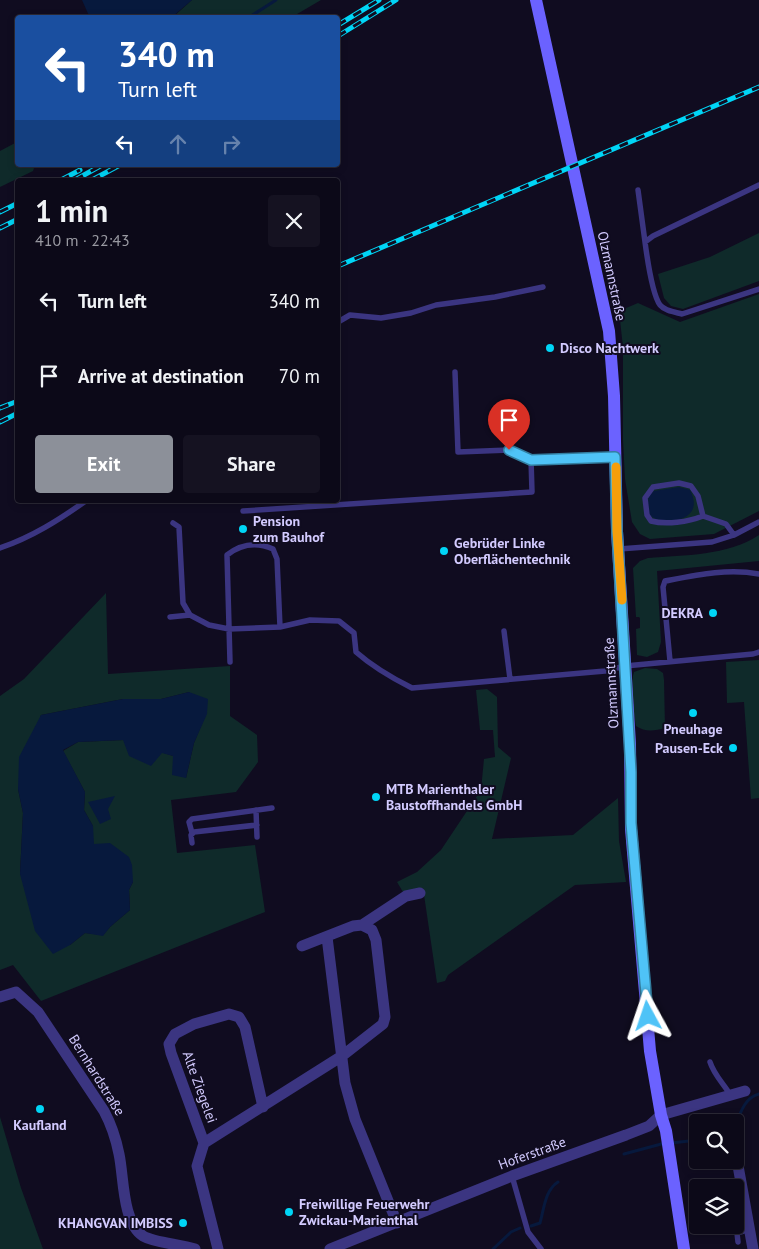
<!DOCTYPE html>
<html lang="en">
<head>
<meta charset="utf-8">
<style>
	:root { --surface:#0c0918; --page:#151221; --text:#f1f3f6; --muted:#9a9aa2; --line:#2c2a37; --accent:#8c9099 }
	body { margin:0; font-family:"PT Sans",sans-serif; background:var(--page); color:var(--text); height:100vh; display:flex; flex-direction:column; font-size:19px; white-space:nowrap }
	* { box-sizing:border-box; margin:0 }
	p { font-size:16px; color:var(--muted) }
	.icon { flex:none; width:28px; height:28px; fill:none; stroke:currentColor; stroke-width:2; stroke-linecap:round; stroke-linejoin:round }
	.map { position:relative; flex:1; overflow:hidden }
	.panel { position:absolute; left:15px; top:178px; width:325px; height:325px; display:flex; flex-direction:column; background:var(--surface); border-radius:5px; box-shadow:0 2px 8px #0003,0 0 0 1px var(--line) }
	.panel>* { flex:none }
	.top-card { position:absolute; left:15px; top:15px; width:325px; height:152px; border-radius:5px; box-shadow:0 2px 8px #0003,0 0 0 1px var(--line); background:#1a4fa0; color:#fff; overflow:hidden }
	.controls { position:absolute; left:689px; top:1114px; display:grid; gap:10px }
	.controls a { display:grid; place-items:center; width:55px; height:55px; border-radius:5px; background:var(--surface); box-shadow:0 2px 8px #0003,0 0 0 1px var(--line); font-size:25px }
	.pin { position:absolute; display:grid; place-items:center; width:42px; height:42px; color:#fff; margin:-51px -21px; border-radius:50% 50% 50% 0; rotate:-45deg; box-shadow:0 0 5px #0007 }
	.pin .icon { rotate:45deg }
	.me { position:absolute; width:55px; margin:-28px; rotate:355deg; stroke-linejoin:round; filter:drop-shadow(0 0 4px #0008) }
	.turn { display:flex; align-items:center; gap:18px; height:105px; padding:0 20px; font-size:22px }
	.turn .icon { width:65px; height:65px; stroke-width:2.5 }
	.turn b { display:block; font-size:35px; line-height:42px }
	.lanes { display:flex; align-items:center; height:48px; padding:0 20px; background:#0003; justify-content:center; gap:25px; direction:ltr }
	.lanes .off { opacity:.35 }
	.round { display:grid; place-items:center; flex:none; width:52px; height:52px; border-radius:5px; background:var(--page) }
	.headline { display:flex; align-items:center; justify-content:space-between; height:85px; padding:0 20px }
	h1 { font-size:30px; font-weight:800; line-height:38px }
	.cta { display:flex; gap:10px; margin-top:auto; padding:10px 20px }
	.cta a { flex:1; height:58px; border-radius:5px; background:var(--accent); color:#fff; font-size:20px; font-weight:800; line-height:58px; text-align:center }
	.cta a+a { background:var(--page); color:var(--text) }
	ul { padding:0; list-style:none }
	li { display:flex; align-items:center; gap:15px; height:75px; padding:0 20px }
	li div { flex:1 }
	li b { display:block; font-size:19px }
	li em { font-style:normal }
	.map>svg:first-child { display:block }
	.green { fill:#0f2a2a; fill-rule:evenodd }
	.water { fill:#07193d }
	.lines { fill:none; stroke-linecap:round; stroke-linejoin:round }
	.stream { stroke:#07193d; stroke-width:3 }
	.service { stroke:#3b3581; stroke-width:5.5 }
	.minor { stroke:#3b3581; stroke-width:11 }
	.secondary { stroke:#6b62ff; stroke-width:12 }
	.rail-casing { stroke:#00d5f6; stroke-width:5 }
	.rail { stroke:#100c20; stroke-width:3; stroke-dasharray:9; stroke-linecap:butt }
	.route-casing { stroke:#337fa1; stroke-width:12 }
	.route { stroke:#4fc3f7; stroke-width:9 }
	.slow { stroke:#f59e0b; stroke-width:9 }
	.poi-dot { fill:#00d5f6; stroke:#100c20; stroke-width:2 }
	.labels { text-anchor:middle; stroke-width:4; stroke-linejoin:round; paint-order:stroke }
	.street-label { font-size:14px; fill:#d3cbff; stroke:#100c20 }
	.poi-label { font-size:14px; font-weight:bold; fill:#d3cbff; stroke:#100c20; text-anchor:start }
</style>
</head>
<body>
<div class="map">
<svg width="759" height="1249" viewBox="0 0 759 1249">
	<rect width="100%" height="100%" fill="#100c20"/>
	<!-- green -->
	<path class="green" d="M192 0H321L292 17 172 18Z
		M17 142 18 165H35L33 171 0 187V151Z
		M759 233V281L683 309 671 306 664 298 658 274 710 257Z
		M759 294V511L714 534 650 539 640 534 632 522 625 479 623 440V347L619 311 638 303 680 322Z
		M759 535V561L657 571 661 642 658 652 647 657 637 655 636 629 640 628V618L639 617H636L633 568 640 561 648 558C685 555 727 556 759 535Z
		M106 593 108 674 230 666V716L257 735 258 762 236 792 171 800 177 853 255 845 265 912 41 1001 13 965 0 970V696L24 679ZM189 692 206 714 194 743 186 778 173 756 124 740 78 742 63 751 85 792 84 810 93 826V844L133 882 129 890 130 910 110 927 103 935 85 933 70 945 20 874 23 813 18 789 41 715 123 699H161Z
		M759 660V798L751 799 744 702 727 703 726 662Z
		M645 668 657 669 663 673 664 680 665 728C654 731 645 732 636 726 633 710 629 688 634 672Z
		M487 689 497 697 498 747 511 758 492 839 573 835 618 798 619 841 626 882 575 885 448 975 445 981 437 983 423 888 403 892 397 882 417 872 441 850 481 790 484 759 495 757 493 730H480L476 690Z
		M0 1117 21 1188 43 1249H0Z"/>
	<!-- water -->
	<path class="water" d="M82 0H192L172 17 90 18Z
		M679 487 690 490C708 525 657 525 650 515 647 509 648 501 649 495L654 491Z
		M189 692 208 699 207 714 194 743 186 778 172 775 173 756 162 753 151 766 129 756 123 740 78 742 63 750 85 792 84 810 93 826 94 844 110 843 129 857 132 865 133 882 129 890 130 910 110 927 103 936 85 933 70 945 53 954 35 931 20 874 23 813 18 789 19 757 41 715 123 699H161Z
		M115 796 108 809 111 819 100 824 88 802Z"/>
	<g class="lines">
		<!-- stream -->
		<path class="stream" d="M248 18 276 0
			M735 1127C740 1114 744 1098 759 1094
			M671 1143 698 1140
			M624 1154 665 1143
			M531 1226 540 1223C544 1209 545 1190 558 1182
			M493 1249 511 1232 520 1228"/>
		<!-- service -->
		<path class="service" d="M759 185 653 236 645 242C647 257 652 294 660 305 665 311 674 312 682 314L759 289
			M638 190 645 242
			M338 322 350 315 381 318 411 313 436 305 495 297 543 287
			M455 372 458 452 509 450 531 459 615 457
			M243 511 532 492 531 459
			M703 516 698 496 691 486 679 483 653 487 645 498 647 515 651 521C666 525 688 522 703 516L726 524 734 535
			M173 523 179 527 183 603 190 615 209 625 229 629 280 627 310 620 339 621 354 633 356 652C373 667 392 678 412 688L605 671 625 666 753 654 759 652
			M0 548C32 537 59 520 87 500
			M619 549 712 542 734 535 759 522
			M170 617 190 615
			M504 631 510 679
			M670 661 663 587 665 581C696 575 728 568 759 574
			M230 662 227 555C241 544 257 542 273 549L277 559 280 627
			M256 810 257 837
			M192 833 189 822 192 819 272 808
			M192 843 191 835 194 832 257 825
			M710 1062C714 1075 724 1084 731 1096
			M512 1176 528 1232 541 1249
			M738 1242 737 1233 750 1229"/>
		<!-- minor -->
		<path class="minor" d="M362 925 406 896 420 893
			M327 937 345 1083 355 1119 397 1223
			M0 997 16 992 38 1012 104 1111C111 1124 116 1139 119 1154 124 1177 122 1222 143 1236 155 1243 180 1244 195 1249
			M204 1143 342 1056 383 1024 385 1017 376 940 372 930 362 925 353 926 302 946
			M735 1149 753 1249
			M218 1249 197 1166 204 1143 171 1053 169 1044 175 1034 194 1024 229 1014 239 1017 245 1027 263 1107
			M330 1249 512 1176 626 1135 649 1126 661 1115 745 1091"/>
		<!-- secondary -->
		<path class="secondary" d="M536 0 609 331 614 396 617 531 630 744 631 829 650 1051 661 1115 666 1131 684 1249"/>
		<defs>
			<path id="rail" d="M338 25 379 0
				M338 36 396 0
				M61 180 80 170
				M75 180 102 165
				M92 180 120 165
				M0 212 18 203
				M0 228 18 219
				M338 266 759 87
				M0 408 18 401
				M0 422 18 413"/>
		</defs>
		<!-- rail casing -->
		<use href="#rail" class="rail-casing"/>
		<!-- rail -->
		<use href="#rail" class="rail"/>
	</g>
	<g class="lines">
		<defs>
			<path id="route" d="M509 450 531 460 615 457 617 531 631 772V823L648 1016"/>
		</defs>
		<!-- route casing -->
		<use href="#route" class="route-casing"/>
		<!-- route -->
		<use href="#route" class="route"/>
		<!-- slow -->
		<path class="slow" d="M616 467 617 531 622 600"/>
	</g>
	<!-- markers -->
	<g class="poi-dot">
		<circle cx="550" cy="348" r="5"/>
		<circle cx="243" cy="529" r="5"/>
		<circle cx="444" cy="551" r="5"/>
		<circle cx="713" cy="613" r="5"/>
		<circle cx="693" cy="713" r="5"/>
		<circle cx="733" cy="748" r="5"/>
		<circle cx="376" cy="797" r="5"/>
		<circle cx="40" cy="1109" r="5"/>
		<circle cx="289" cy="1212" r="5"/>
		<circle cx="183" cy="1223" r="5"/>
	</g>
	<g class="labels">
		<!-- street labels -->
		<g class="street-label">
			<text transform="translate(612 276) rotate(78)" y="5">Olzmannstraße</text>
			<text transform="translate(611 683) rotate(-93)" y="5">Olzmannstraße</text>
			<text transform="translate(97 1075) rotate(58)" y="5">Bernhardstraße</text>
			<text transform="translate(200 1087) rotate(70)" y="5">Alte Ziegelei</text>
			<text transform="translate(532 1153) rotate(-20)" y="5">Hoferstraße</text>
		</g>
		<!-- poi labels -->
		<g class="poi-label">
			<text x="560" y="353">Disco Nachtwerk</text>
			<text x="253" y="526">Pension<tspan x="253" dy="16">zum Bauhof</tspan></text>
			<text x="454" y="548">Gebrüder Linke<tspan x="454" dy="16">Oberflächentechnik</tspan></text>
			<text x="703" y="618" text-anchor="end">DEKRA</text>
			<text x="693" y="734" text-anchor="middle">Pneuhage</text>
			<text x="723" y="753" text-anchor="end">Pausen-Eck</text>
			<text x="386" y="794">MTB Marienthaler<tspan x="386" dy="16">Baustoffhandels GmbH</tspan></text>
			<text x="40" y="1130" text-anchor="middle">Kaufland</text>
			<text x="299" y="1209">Freiwillige Feuerwehr<tspan x="299" dy="16">Zwickau-Marienthal</tspan></text>
			<text x="173" y="1228" text-anchor="end">KHANGVAN IMBISS</text>
		</g>
	</g>
</svg>
<div class="controls">
<a><svg class="icon" aria-label="search" viewBox="0 0 24 24"><circle cx="10" cy="10" r="6"/><path d="M15 15l6 6"/></svg></a>
<a><svg class="icon" aria-label="layers" viewBox="0 0 24 24"><path d="M12 4l9 5-9 5-9-5zM3 14l9 5 9-5"/></svg></a>
</div>
<div class="pin" style="left:509px;top:450px;background:#d93025"><svg class="icon" aria-label="arrive" viewBox="0 0 24 24"><path d="M6 21V4h12l-3 4 3 4H6"/></svg></div>
<svg class="me" style="left:648px;top:1016px" viewBox="-20 -20 40 40"><path d="M0-17L14 15 0 8-14 15z" fill="#4fc3f7" stroke="#fff" stroke-width="4"/></svg>
<div class="top-card">
<div class="turn"><svg class="icon" aria-label="left" viewBox="0 0 24 24"><path d="M17 20v-9H6M10 6l-5 5 5 5"/></svg><div><b>340 m</b>Turn left</div></div>
<div class="lanes"><svg class="icon" aria-label="left" viewBox="0 0 24 24"><path d="M17 20v-9H6M10 6l-5 5 5 5"/></svg><svg class="icon off" aria-label="ahead" viewBox="0 0 24 24"><path d="M12 20V5M6 11l6-6 6 6"/></svg><svg class="icon off" aria-label="right" viewBox="0 0 24 24"><path d="M7 20v-9h11M14 6l5 5-5 5"/></svg></div>
</div>
<section class="panel">
<div class="headline"><div><h1>1 min</h1><p>410 m · 22:43</p></div><a class="round"><svg class="icon" aria-label="close" viewBox="0 0 24 24"><path d="M6 6l12 12M18 6L6 18"/></svg></a></div>
<ul>
<li><svg class="icon" aria-label="left" viewBox="0 0 24 24"><path d="M17 20v-9H6M10 6l-5 5 5 5"/></svg><div><b>Turn left</b></div><em>340 m</em></li>
<li><svg class="icon" aria-label="arrive" viewBox="0 0 24 24"><path d="M6 21V4h12l-3 4 3 4H6"/></svg><div><b>Arrive at destination</b></div><em>70 m</em></li>
</ul>
<div class="cta"><a>Exit</a><a>Share</a></div>
</section>
</div>
</body>
</html>
